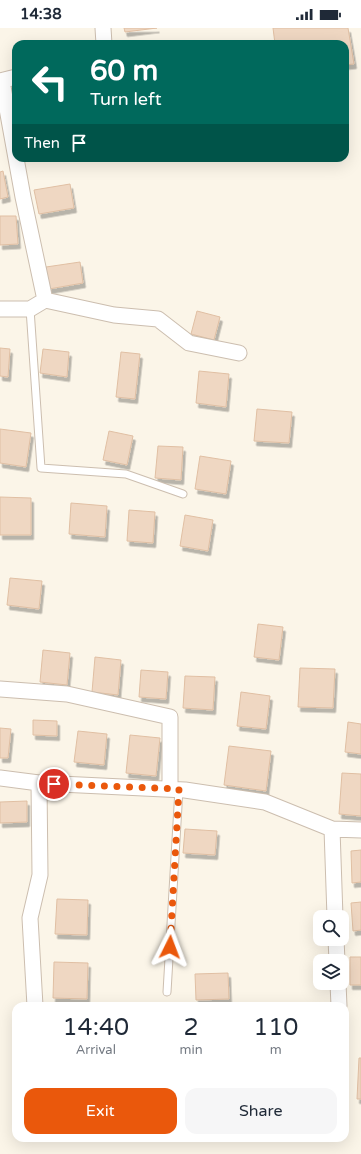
<!DOCTYPE html>
<html lang="en">
<head>
<meta charset="utf-8">
<style>
	:root { --surface:#fff; --page:#f6f6f7; --text:#1f2937; --muted:#747a83; --accent:#ea580c }
	body { margin:0; font-family:"Varela Round",sans-serif; background:var(--page); color:var(--text); height:100vh; display:flex; flex-direction:column; font-size:15px; white-space:nowrap }
	* { box-sizing:border-box; margin:0 }
	p { font-size:13px; color:var(--muted) }
	.icon { flex:none; width:22px; height:22px; fill:none; stroke:currentColor; stroke-width:2; stroke-linecap:round; stroke-linejoin:round }
	.map { position:relative; flex:1; overflow:hidden }
	.sheet { position:absolute; left:12px; top:974px; width:337px; height:140px; display:flex; flex-direction:column; background:var(--surface); border-radius:12px; box-shadow:0 4px 16px #0002 }
	.sheet>* { flex:none }
	.hud { position:absolute; left:12px; top:12px; width:337px; height:122px; border-radius:12px; box-shadow:0 4px 16px #0002; background:#00695c; color:#fff; overflow:hidden }
	.fabs { position:absolute; left:313px; top:882px; display:grid; gap:8px }
	.fabs a { display:grid; place-items:center; width:36px; height:36px; border-radius:8px; background:var(--surface); box-shadow:0 4px 16px #0002; font-size:20px }
	.pin { position:absolute; display:grid; place-items:center; width:34px; height:34px; color:#fff; margin:-17px; border:2px solid #fff; border-radius:50%; box-shadow:0 1px 4px #0007 }
	.me { position:absolute; width:44px; margin:-22px; rotate:3deg; stroke-linejoin:round; filter:drop-shadow(0 0 3px #0008) }
	.turn { display:flex; align-items:center; gap:14px; height:84px; padding:0 12px; font-size:18px }
	.turn .icon { width:52px; height:52px; stroke-width:2.5 }
	.turn b { display:block; font-size:28px; line-height:34px }
	.then { display:flex; align-items:center; height:38px; padding:0 12px; background:#0003; gap:8px; font-size:15px }
	.eta { display:flex; justify-content:space-evenly; align-items:center; height:68px; text-align:center }
	.eta b { font-size:24px; font-weight:600; line-height:28px }
	.primary-button { display:flex; gap:8px; margin-top:auto; padding:8px 12px }
	.primary-button a { flex:1; height:46px; border-radius:12px; background:var(--accent); color:#fff; font-size:16px; font-weight:600; line-height:46px; text-align:center }
	.primary-button a+a { background:var(--page); color:var(--text) }
	.status { display:flex; justify-content:space-between; align-items:center; height:28px; padding:0 20px; background:var(--surface); direction:ltr }
	.status svg { height:11px; fill:currentColor }
	.map>svg:first-child { display:block }
	.building { fill:#efd7c2; stroke:#e0bfa3; filter:url(#shadow) }
	.lines { fill:none; stroke-linecap:round; stroke-linejoin:round }
	.service-casing { stroke:#ccbeaf; stroke-width:9 }
	.minor-casing { stroke:#ccbeaf; stroke-width:17 }
	.service { stroke:#fff; stroke-width:7 }
	.minor { stroke:#fff; stroke-width:15 }
	.route { stroke:#ea580c; stroke-width:7; stroke-dasharray:0 12.6 }
</style>
</head>
<body>
<div class="status"><b>14:38</b><svg viewBox="0 0 49 12"><path d="M0 12V9h3v3zM5 12V6h3v6zM10 12V3h3v9zM15 12V0h3v12zM26 1h20v11H26zM47 4h2v5h-2z"/></svg></div>
<div class="map">
<svg width="361" height="1126" viewBox="0 0 361 1126">
	<defs>
		<filter id="shadow"><feDropShadow dx="2.5" dy="4.5" stdDeviation="0" flood-color="#0004"/></filter>
	</defs>
	<rect width="100%" height="100%" fill="#fbf5e8"/>
	<!-- building -->
	<path class="building" d="M124 0H157L125 4Z
		M273 0H348L354 36 345 37V16H275Z
		M3 143 8 169 0 171V144Z
		M70 156 74 180 39 186 34 162Z
		M0 188H16L18 216 0 217Z
		M80 234 83 255 49 261 46 239Z
		M197 283 220 289 214 312 191 306Z
		M0 320 10 321 8 349 0 348Z
		M43 321 69 324 67 349 40 345Z
		M121 324 140 326 135 371 116 369Z
		M199 343 229 346 226 379 196 375Z
		M257 381 292 384 289 415 254 413Z
		M0 401 31 405 26 439 0 435Z
		M109 403 133 408 127 437 103 432Z
		M158 418 183 419 181 452 155 450Z
		M200 428 231 433 226 466 195 461Z
		M0 469 31 470V507H0Z
		M71 475 107 478 105 509 69 506Z
		M129 482 155 484 153 515 127 513Z
		M185 487 213 492 208 523 180 518Z
		M10 550 42 553 39 581 7 577Z
		M258 596 283 599 279 632 254 629Z
		M43 622 70 625 67 657 40 654Z
		M95 629 121 632 118 667 92 664Z
		M300 640 335 641 333 680 298 679Z
		M141 642 168 644 166 671 139 669Z
		M185 648 215 649 213 682 183 680Z
		M241 664 270 668 266 701 237 698Z
		M33 692 57 693V708L33 707Z
		M348 694 361 696V726L345 724Z
		M0 700 11 701 8 730H0Z
		M78 703 107 706 104 737 74 734Z
		M130 707 160 710 156 748 126 745Z
		M229 718 271 723 266 763 224 757Z
		M342 745 361 746V788L339 786Z
		M27 773V794L0 795V774Z
		M185 801 217 803 215 827 183 825Z
		M361 822V854L352 855 351 823Z
		M57 871 88 872 87 907 55 906Z
		M361 874V902L353 903 351 875Z
		M350 929H361V957H350Z
		M54 934 88 935 87 971 53 970Z
		M228 945 229 971 196 972 195 946Z
		M359 1030H361V1071H357Z"/>
	<g class="lines">
		<defs>
			<path id="service" d="M30 281 41 440 126 446 183 466
				M167 964 179 761"/>
			<path id="minor" d="M103 0 104 16
				M0 53 16 49
				M2 53 23 169 45 272
				M0 281H30L45 272 114 287 158 291 189 315 239 325
				M0 661 67 666 170 689V761
				M0 750 39 755 185 762 265 774 332 801 361 802
				M332 801 335 889
				M336 911 337 933
				M338 955 339 978
				M35 978 30 890 40 847 39 755"/>
		</defs>
		<!-- service casing -->
		<use href="#service" class="service-casing"/>
		<!-- minor casing -->
		<use href="#minor" class="minor-casing"/>
		<!-- service -->
		<use href="#service" class="service"/>
		<!-- minor -->
		<use href="#minor" class="minor"/>
	</g>
	<g class="lines">
		<!-- route -->
		<path class="route" d="M54 756 179 761 170 919"/>
	</g>
</svg>
<div class="fabs">
<a><svg class="icon" aria-label="search" viewBox="0 0 24 24"><circle cx="10" cy="10" r="6"/><path d="M15 15l6 6"/></svg></a>
<a><svg class="icon" aria-label="layers" viewBox="0 0 24 24"><path d="M12 4l9 5-9 5-9-5zM3 14l9 5 9-5"/></svg></a>
</div>
<div class="pin" style="left:54px;top:756px;background:#d93025"><svg class="icon" aria-label="arrive" viewBox="0 0 24 24"><path d="M6 21V4h12l-3 4 3 4H6"/></svg></div>
<svg class="me" style="left:170px;top:919px" viewBox="-20 -20 40 40"><path d="M0-17L14 15 0 8-14 15z" fill="#ea580c" stroke="#fff" stroke-width="4"/></svg>
<div class="hud">
<div class="turn"><svg class="icon" aria-label="left" viewBox="0 0 24 24"><path d="M17 20v-9H6M10 6l-5 5 5 5"/></svg><div><b>60 m</b>Turn left</div></div>
<div class="then">Then<svg class="icon" aria-label="arrive" viewBox="0 0 24 24"><path d="M6 21V4h12l-3 4 3 4H6"/></svg></div>
</div>
<section class="sheet">
<div class="eta">
<div><b>14:40</b><p>Arrival</p></div>
<div><b>2</b><p>min</p></div>
<div><b>110</b><p>m</p></div>
</div>
<div class="primary-button"><a>Exit</a><a>Share</a></div>
</section>
</div>
</body>
</html>
